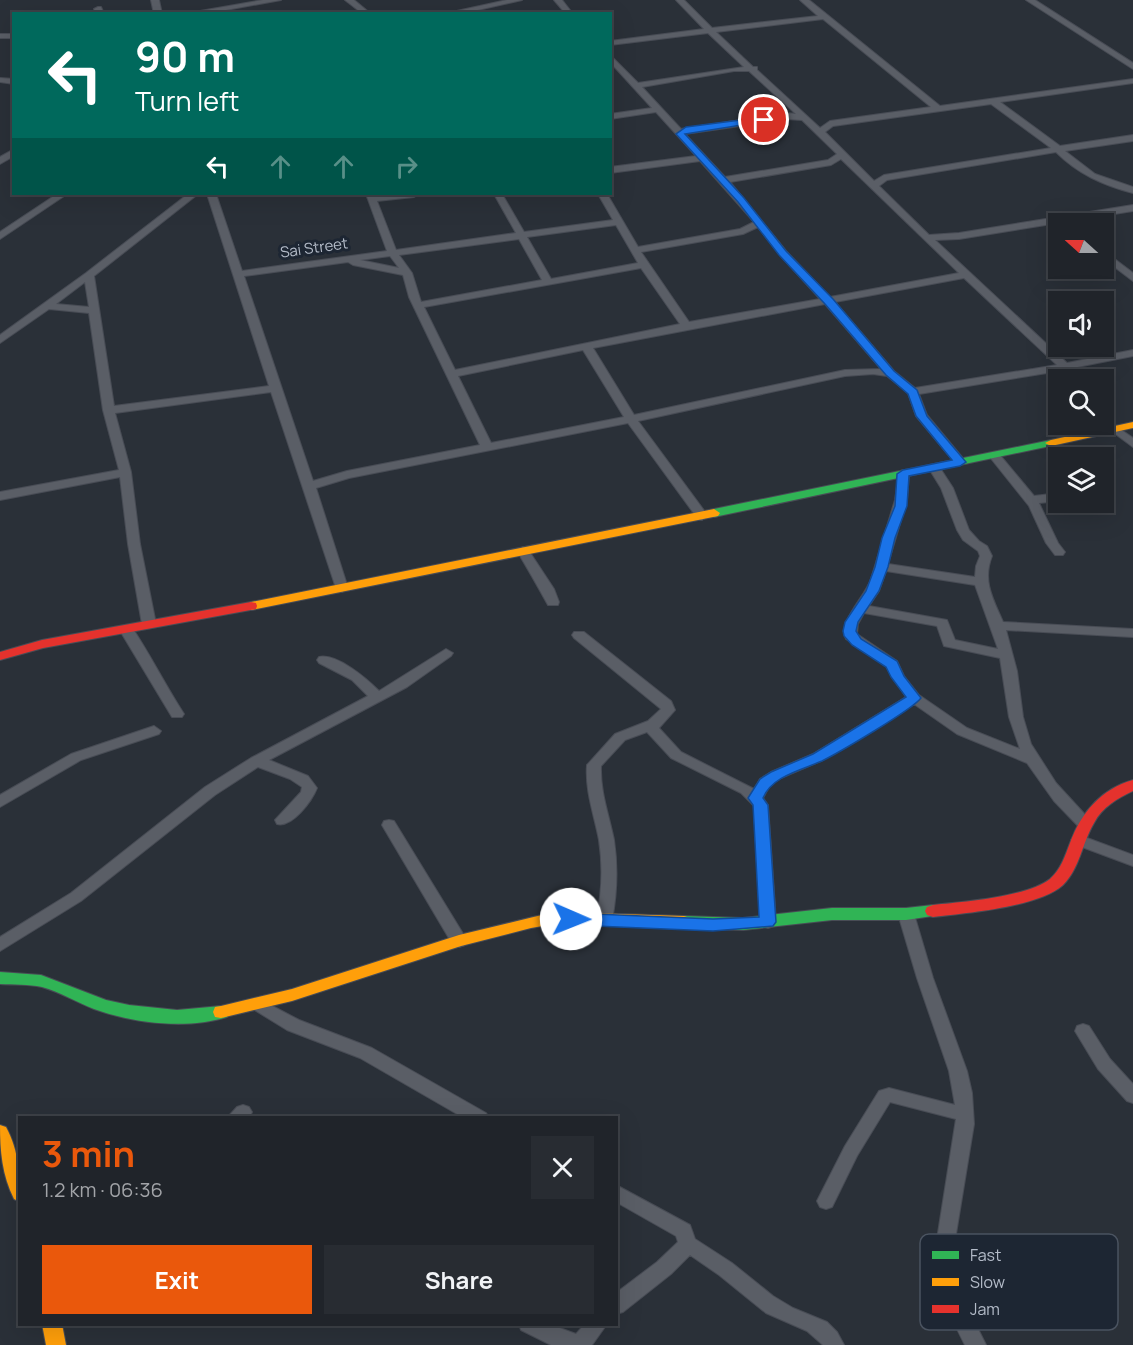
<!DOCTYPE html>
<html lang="en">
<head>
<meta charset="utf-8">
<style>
	:root { --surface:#20242a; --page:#282c32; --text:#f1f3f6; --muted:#a2a4a8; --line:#3d4147; --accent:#ea580c }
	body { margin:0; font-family:Manrope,sans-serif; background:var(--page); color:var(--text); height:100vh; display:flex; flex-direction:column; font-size:22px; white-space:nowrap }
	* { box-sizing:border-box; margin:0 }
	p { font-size:20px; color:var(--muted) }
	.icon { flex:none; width:33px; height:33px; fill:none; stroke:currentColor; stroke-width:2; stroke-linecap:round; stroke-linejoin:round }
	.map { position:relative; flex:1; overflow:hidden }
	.panel { position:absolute; left:18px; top:1116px; width:600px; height:210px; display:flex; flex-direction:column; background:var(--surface); border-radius:0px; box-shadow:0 6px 24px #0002,0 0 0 2px var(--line) }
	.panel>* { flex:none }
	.banner { position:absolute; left:12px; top:12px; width:600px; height:183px; border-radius:0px; box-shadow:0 6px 24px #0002,0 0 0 2px var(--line); background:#00695c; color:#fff; overflow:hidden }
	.needle { width:39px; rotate:291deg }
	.buttons { position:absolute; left:1048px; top:213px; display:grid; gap:12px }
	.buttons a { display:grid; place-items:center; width:66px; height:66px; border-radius:0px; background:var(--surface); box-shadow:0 6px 24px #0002,0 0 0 2px var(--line); font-size:30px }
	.pin { position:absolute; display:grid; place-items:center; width:51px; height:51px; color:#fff; margin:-26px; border:3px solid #fff; border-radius:50%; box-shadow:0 2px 6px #0007 }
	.me { position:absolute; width:66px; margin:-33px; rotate:91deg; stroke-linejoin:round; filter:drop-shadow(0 0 4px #0008) }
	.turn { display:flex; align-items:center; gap:21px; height:126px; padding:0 24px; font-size:27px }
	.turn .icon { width:78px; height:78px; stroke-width:2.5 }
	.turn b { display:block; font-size:42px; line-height:51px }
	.lanes { display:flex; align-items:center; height:57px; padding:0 24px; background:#0003; justify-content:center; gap:30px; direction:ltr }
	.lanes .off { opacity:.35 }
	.round { display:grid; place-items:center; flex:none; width:63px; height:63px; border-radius:0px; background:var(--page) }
	.head { display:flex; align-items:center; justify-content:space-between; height:102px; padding:0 24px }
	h1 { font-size:36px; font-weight:700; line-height:45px; color:var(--accent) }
	.action { display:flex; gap:12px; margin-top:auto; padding:12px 24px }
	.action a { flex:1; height:69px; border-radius:0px; background:var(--accent); color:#fff; font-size:24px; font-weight:700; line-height:69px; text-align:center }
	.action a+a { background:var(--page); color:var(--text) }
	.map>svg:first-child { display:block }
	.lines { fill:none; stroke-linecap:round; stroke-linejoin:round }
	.street-casing { stroke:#484c55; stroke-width:2 }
	.fast-casing { stroke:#484c55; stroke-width:2 }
	.slow-casing { stroke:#484c55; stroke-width:2 }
	.jam-casing { stroke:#484c55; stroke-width:2 }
	.street { fill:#5a5e66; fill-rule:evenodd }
	.fast { fill:#30b455; fill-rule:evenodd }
	.slow { fill:#ff9f0a; fill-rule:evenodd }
	.jam { fill:#e5322d; fill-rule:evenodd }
	.route { fill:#1a73e8; stroke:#114b97; stroke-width:1.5 }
	.labels { text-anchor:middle; stroke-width:6; stroke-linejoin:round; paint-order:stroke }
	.far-street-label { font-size:15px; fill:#b4bcc9; stroke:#1d2633 }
	.key { fill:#1d2633; stroke:#4a5360; stroke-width:1.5 }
	.key-label { font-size:16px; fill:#b4bcc9 }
</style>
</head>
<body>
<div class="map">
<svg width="1133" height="1345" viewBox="0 0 1133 1345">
	<rect width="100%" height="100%" fill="#2a3038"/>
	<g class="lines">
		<defs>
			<path id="street" d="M151 0H159L162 14H154Z
				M263 0H281L204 14H183Z
				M345 0H354L371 14H363Z
				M507 0H522L460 14H443Z
				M554 0H562L573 14H566Z
				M676 0H684L712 28 818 16 800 0H809L940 106 1133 79V83L1000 102 1060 146 1133 135V141L1065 151 1095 174 1133 187V193C1103 185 1078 174 1056 152L887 180 879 186 929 235 959 233 1133 205V211L959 239 935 240 1067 363 1133 350V356L1047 373 919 394 927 415 966 462 960 465 956 464 916 416 908 393 887 376 873 374 845 376 638 421 708 516 702 520 698 519 628 423 349 478 316 488 348 588 342 592 336 588 271 392 115 413 131 472 140 544 156 624 149 628 142 624 128 544 120 477 0 500V492L119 470 103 410 89 313 49 309 0 343V335L86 273 188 194H198L94 276 114 406 269 386 207 194H216L242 271 387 251 366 194H374L375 196 419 194 414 197 377 201 396 250 516 233 494 194H502L524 232 613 220 598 194H607L638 247 740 229 754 222 700 161 610 173V167L696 156 656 112 610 119V114L652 108 610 62V55L638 83 744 67 708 33 610 45V41L704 29ZM823 19 931 107 830 121 820 128 757 70V67H753L716 32ZM734 71H749L796 114 787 113 681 129 642 87ZM991 104 1051 148 884 175 874 181 825 132 833 126ZM787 119 802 120 837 154 828 160 725 177 685 134ZM841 159 959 273 830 297 786 251 730 182 831 165ZM616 225 638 263 551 279 527 237ZM758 227 780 255 820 299 689 322 641 252 743 234ZM519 239 542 280 421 302 412 273 399 255ZM390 256 399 268 360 260ZM348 262 353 265 403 275 409 297 480 445 347 471 313 481 244 276ZM641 268 680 324 455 370 424 307ZM964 278 1057 365 915 388 894 371 835 302ZM85 282 89 307 56 304ZM825 304 881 369 845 370 634 415 593 348ZM583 350 624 417 491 443 458 376Z
				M1026 0H1035L1133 63V69Z
				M98 7H101L104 14H96L94 9Z
				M0 34H14V38H0Z
				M0 78 14 79V84L0 82Z
				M14 149V156L0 164V157Z
				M57 194H67L0 239V232Z
				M1104 251 1133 273V281L1104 259Z
				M1114 425 1133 438V447L1110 430 1108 428Z
				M995 453 999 454 1034 496 1059 493V501L1039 503 1058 543 1065 552 1063 555H1055L1046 543 1029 506 989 456Z
				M934 464 938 465 953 488 969 530 979 541 987 546 992 556C982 581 993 599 1003 622L1133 629V637L1006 630 1017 671 1023 717 1031 744 1056 783 1090 820 1092 824 1090 828H1080L1054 801 1027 763 957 734 914 704 823 760 781 778 770 785 763 798 768 805 776 922 774 926 768 928 762 926 760 922 754 806 741 793 671 758 647 732 625 740 601 766C600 792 609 815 614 840 618 867 617 894 612 920L610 924 604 926 598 924 596 920C602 894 603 866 599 840 594 814 585 791 587 765L615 734 648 721 661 709 574 638 572 635 574 632H584L671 701 675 710 659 728 681 752 754 789 760 779 771 772 813 754 906 697 886 666 846 639C838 621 865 597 871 579L895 500 899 472 903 470 909 474 907 500 888 564 975 577 976 566 980 556 978 551 963 540 957 530 941 488 928 467ZM886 571 975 585 998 649 955 640 947 620 869 606 879 591ZM864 613 937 626 944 646 1000 658 1009 717 1020 749 967 728 919 695 904 676 897 661 857 634 858 624Z
				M523 547 527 548 554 589 559 602 558 605H548C538 587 528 569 517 551Z
				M126 625 131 626C150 654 165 685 184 714L182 717H172L119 629Z
				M446 649 453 653 451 656 407 687 269 760 308 776 317 788C312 801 292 828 277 824L275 820 301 792 302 787 290 779 258 767 215 795 81 901 0 951V937L71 893 205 787 251 758 368 696 352 680 319 663 317 660 319 657C337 653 367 679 379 691Z
				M154 726 161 731 159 734 81 760 0 807V795L71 754Z
				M389 820 394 821 465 937 467 941 465 945 459 947 453 945 382 825 384 821Z
				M1079 835 1133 855V866L1074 844 1071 840 1074 836Z
				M906 908 912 910 914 914 933 978 967 1071 972 1093 974 1124 953 1252 957 1278 964 1301 986 1345H965C949 1315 938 1286 935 1252L956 1119 890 1102 857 1156 832 1207 826 1209 820 1207 817 1201 845 1146 879 1091 889 1088 955 1105 949 1071 917 978 898 914 900 910Z
				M259 999 299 1020 372 1048 486 1113 489 1118H464L360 1058 287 1030 253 1009 251 1005 253 1001Z
				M1083 1024 1089 1026 1110 1059 1133 1084V1103L1127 1101 1098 1069 1075 1031 1077 1026Z
				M243 1105 249 1107 252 1112 249 1118H227L237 1107Z
				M616 1185 690 1225 695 1239 732 1263 773 1296 793 1308 827 1322 837 1332 844 1345H823L807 1331 766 1313 719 1275 690 1255 671 1274 623 1312 616 1314V1293L657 1262 678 1242 676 1236 616 1202Z
				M519 1324H549L576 1334 585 1324H607L592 1345H551L521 1330Z"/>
			<path id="fast" d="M1051 440 1057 443 1055 445 714 517 708 513 714 509Z
				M933 905 939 907 941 911 939 915 906 920H832L743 930 684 928 678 926 676 922 678 918 684 916 743 918 832 908H906Z
				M0 972 41 975 106 1000 129 1005 177 1010 221 1006 227 1007 229 1012 227 1017C186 1030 133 1023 94 1009 76 1002 60 992 42 987 28 984 14 985 0 984Z"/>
			<path id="slow" d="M1133 422V428L1051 446 1045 443 1051 440Z
				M714 509 720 513 718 516 251 610 245 606 251 602Z
				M554 912 684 916 690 918 692 922 690 926 684 928 554 924 531 928 461 946 292 1001 221 1018 215 1017 213 1012 215 1007 221 1006 292 989 459 935Z
				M0 1125 6 1127C19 1151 20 1175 20 1202L14 1199C2 1175 0 1151 0 1125Z
				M42 1324H62L66 1345H46Z"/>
			<path id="jam" d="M251 602 256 603 257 606 256 609 43 648 0 660V652L42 640Z
				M1133 780V791C1118 798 1102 807 1094 823 1082 843 1080 868 1063 885 1039 907 966 913 933 917L927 915 925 911 927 907 933 905C963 902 1027 897 1050 879 1061 869 1065 856 1070 843 1081 813 1101 789 1133 780Z"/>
		</defs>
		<!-- street casing -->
		<use href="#street" class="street-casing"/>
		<!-- fast casing -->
		<use href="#fast" class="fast-casing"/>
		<!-- slow casing -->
		<use href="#slow" class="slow-casing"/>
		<!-- jam casing -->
		<use href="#jam" class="jam-casing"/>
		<!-- street -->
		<use href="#street" class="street"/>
		<!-- fast -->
		<use href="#fast" class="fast"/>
		<!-- slow -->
		<use href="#slow" class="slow"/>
		<!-- jam -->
		<use href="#jam" class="jam"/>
	</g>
	<!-- route -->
	<path class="route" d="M764 117 767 118V121L685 134 744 198 786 251 833 299 894 371 917 390 927 416 966 462 960 466 909 476 907 506 895 538 888 567 879 591 858 622 856 631 861 639 897 661 904 676 921 698C912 710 838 753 822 761 802 770 772 776 763 798L768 805 776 922 773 926 713 931 571 925 565 923 563 919 565 915 571 913 713 919 759 917 753 805 748 798 760 779 771 772 813 754 906 697 891 677 886 667 852 645 844 636 843 631 845 622 866 591 875 567 882 538 895 506 897 474 903 470 952 460 916 416 908 394 886 375 825 304 779 255 738 202 676 134 686 127Z"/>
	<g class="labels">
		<!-- far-street labels -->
		<g class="far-street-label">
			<text transform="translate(314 248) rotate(-8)" y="5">Sai Street</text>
		</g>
	</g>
	<!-- legend -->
	<rect x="920" y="1234" width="198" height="96" rx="9" class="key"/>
	<rect x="932" y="1251" width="27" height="8" fill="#30b455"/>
	<rect x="932" y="1278" width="27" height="8" fill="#ff9f0a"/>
	<rect x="932" y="1305" width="27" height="8" fill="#e5322d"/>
	<g class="key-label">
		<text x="970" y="1261">Fast</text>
		<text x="970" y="1288">Slow</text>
		<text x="970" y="1315">Jam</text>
	</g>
</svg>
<div class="buttons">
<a><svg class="needle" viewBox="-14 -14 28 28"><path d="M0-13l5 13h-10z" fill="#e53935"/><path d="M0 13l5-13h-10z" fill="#a2a4a8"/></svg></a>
<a><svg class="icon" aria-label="sound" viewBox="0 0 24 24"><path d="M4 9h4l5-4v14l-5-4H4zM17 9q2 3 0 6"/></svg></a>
<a><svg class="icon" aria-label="search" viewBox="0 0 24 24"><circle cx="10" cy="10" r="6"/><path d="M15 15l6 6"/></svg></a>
<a><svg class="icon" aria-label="layers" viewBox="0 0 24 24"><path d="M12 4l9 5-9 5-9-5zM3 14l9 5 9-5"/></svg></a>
</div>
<div class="pin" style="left:764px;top:120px;background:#d93025"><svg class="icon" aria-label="arrive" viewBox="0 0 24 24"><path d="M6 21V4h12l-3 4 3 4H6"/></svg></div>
<svg class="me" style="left:571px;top:919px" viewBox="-20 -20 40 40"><circle r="19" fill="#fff"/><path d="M0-13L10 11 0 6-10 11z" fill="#1a73e8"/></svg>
<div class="banner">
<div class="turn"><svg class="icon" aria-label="left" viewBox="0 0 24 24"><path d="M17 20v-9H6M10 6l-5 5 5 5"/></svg><div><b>90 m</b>Turn left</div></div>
<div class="lanes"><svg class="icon" aria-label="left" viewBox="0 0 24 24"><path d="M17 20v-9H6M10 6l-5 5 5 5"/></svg><svg class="icon off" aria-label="ahead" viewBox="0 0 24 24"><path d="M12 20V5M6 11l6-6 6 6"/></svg><svg class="icon off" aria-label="ahead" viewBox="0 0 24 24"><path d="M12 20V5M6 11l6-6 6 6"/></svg><svg class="icon off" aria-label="right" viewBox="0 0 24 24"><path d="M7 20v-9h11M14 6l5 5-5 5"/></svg></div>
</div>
<section class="panel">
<div class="head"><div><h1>3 min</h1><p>1.2 km · 06:36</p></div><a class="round"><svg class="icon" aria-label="close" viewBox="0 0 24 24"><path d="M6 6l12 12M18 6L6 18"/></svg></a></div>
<div class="action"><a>Exit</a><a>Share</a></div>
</section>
</div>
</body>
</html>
